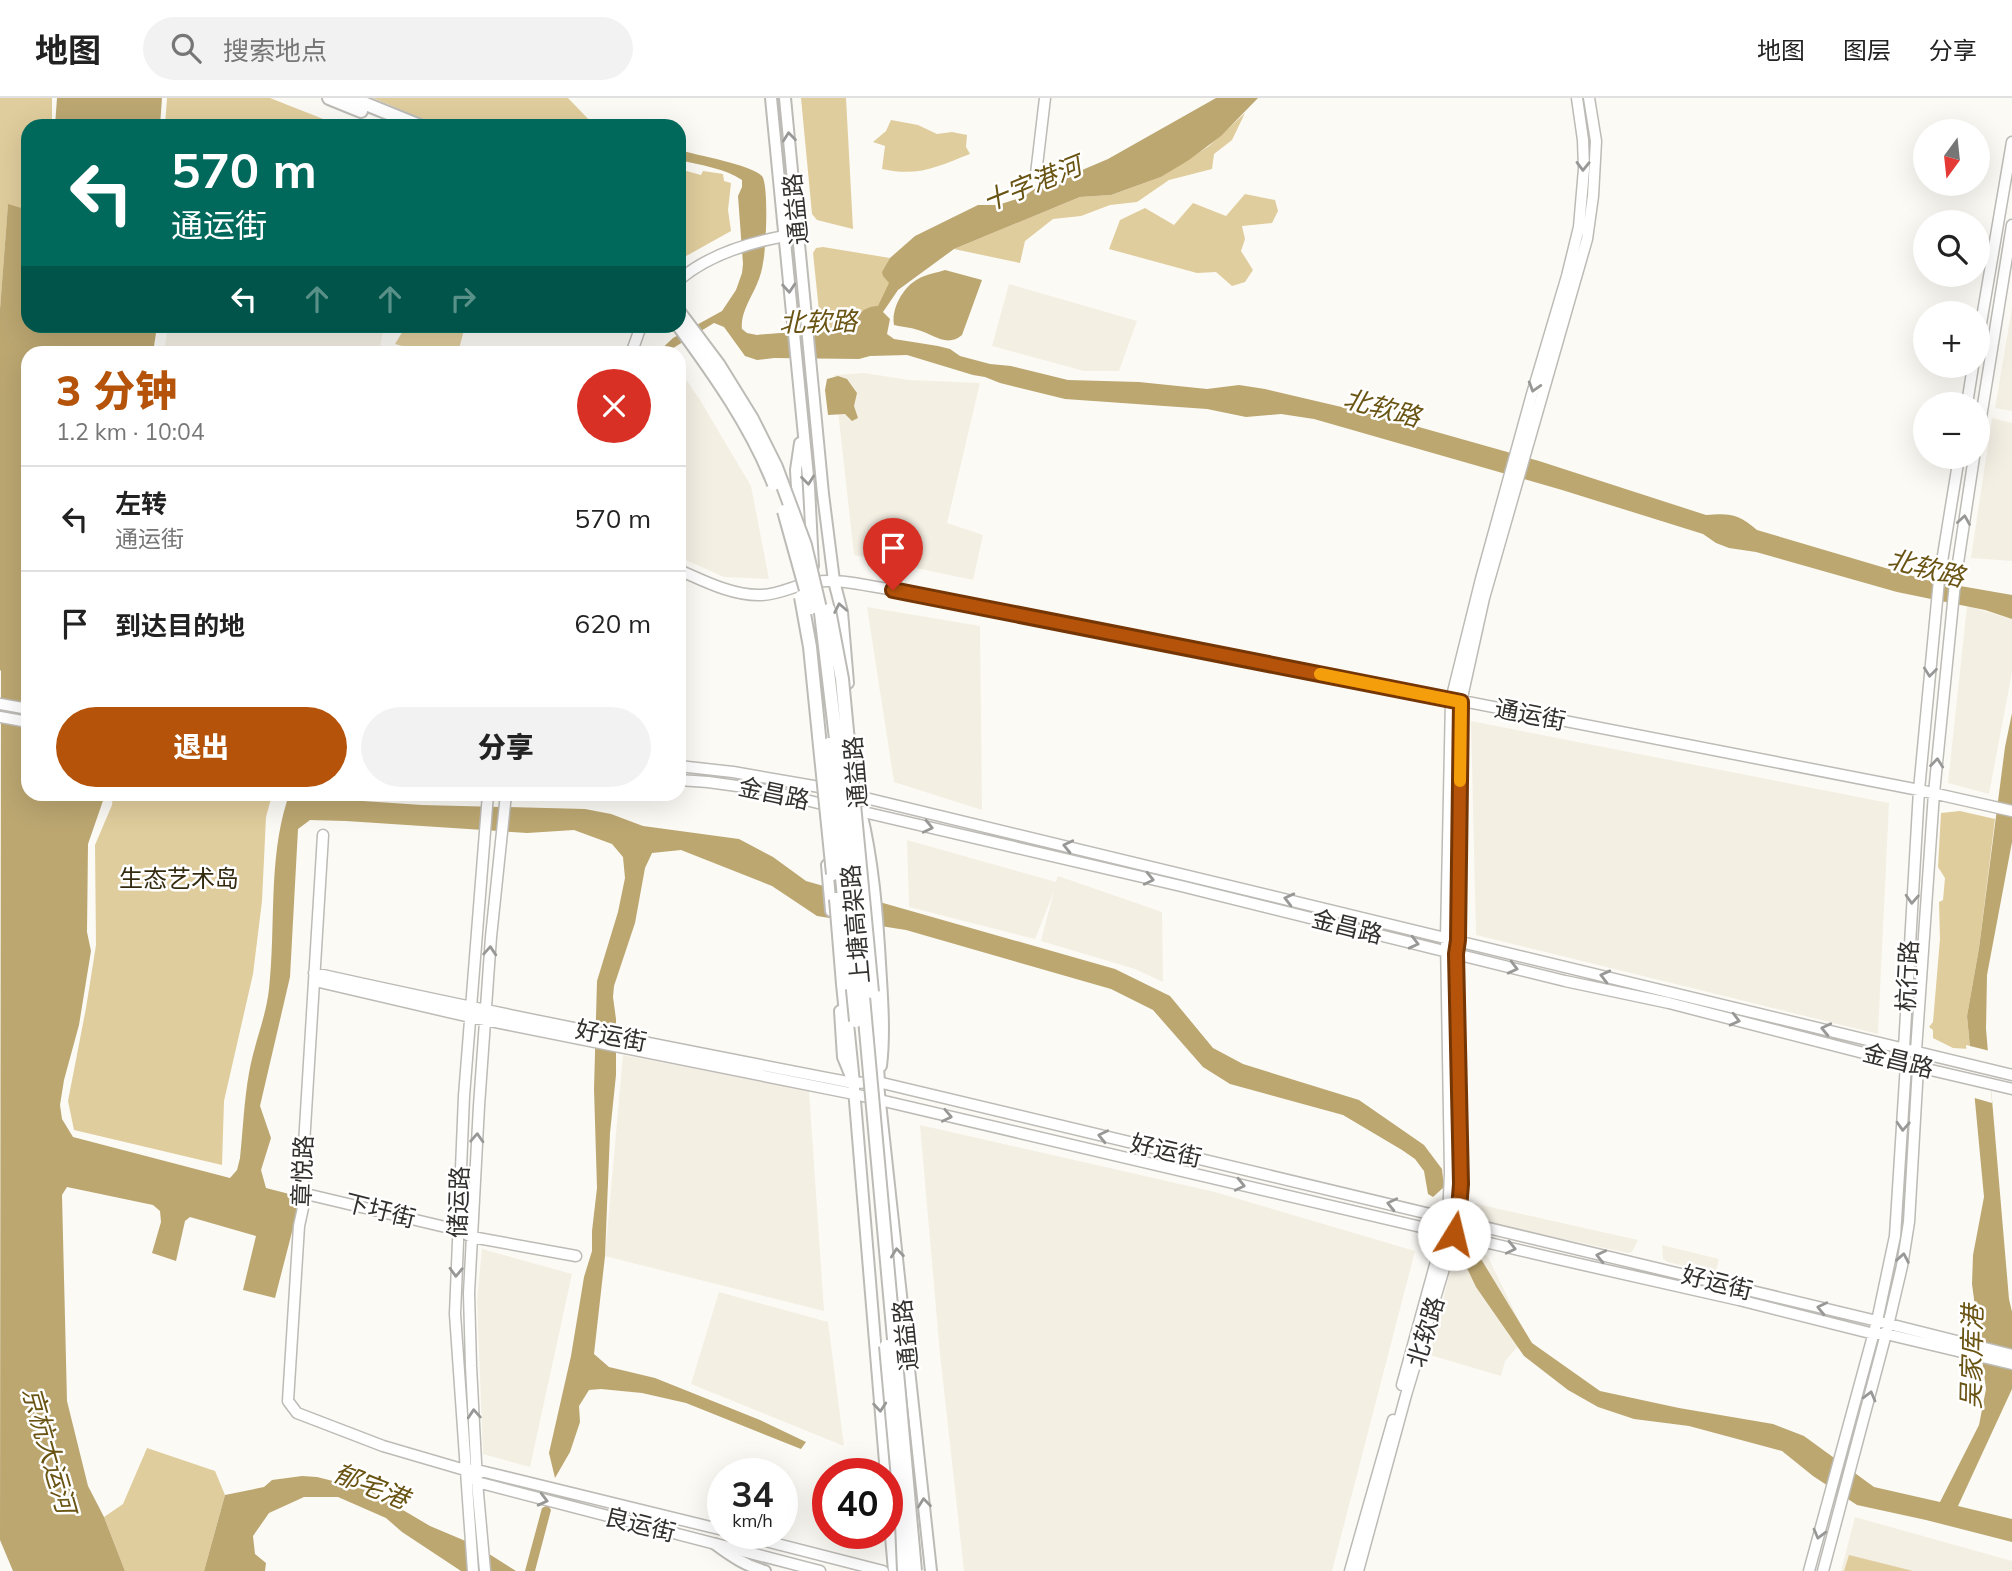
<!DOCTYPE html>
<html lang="zh">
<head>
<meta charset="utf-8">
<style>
	:root { --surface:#fff; --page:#f2f2f2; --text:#222; --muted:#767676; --line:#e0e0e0; --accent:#b45309 }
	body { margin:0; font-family:Mulish,"Noto Sans SC",sans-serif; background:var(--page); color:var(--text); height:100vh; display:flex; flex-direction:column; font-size:26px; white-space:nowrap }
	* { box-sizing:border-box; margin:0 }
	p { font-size:23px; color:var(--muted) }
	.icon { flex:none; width:38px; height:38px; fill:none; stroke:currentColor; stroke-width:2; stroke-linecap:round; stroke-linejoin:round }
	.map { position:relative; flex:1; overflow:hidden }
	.drawer { position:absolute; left:21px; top:248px; width:665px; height:455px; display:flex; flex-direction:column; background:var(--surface); border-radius:21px; box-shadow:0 7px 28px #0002 }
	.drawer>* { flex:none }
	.banner { position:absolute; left:21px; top:21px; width:665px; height:214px; border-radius:21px; box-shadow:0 7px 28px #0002; background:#00695c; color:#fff; overflow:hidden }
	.needle { width:46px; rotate:195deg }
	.controls { position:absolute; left:1913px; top:21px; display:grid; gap:14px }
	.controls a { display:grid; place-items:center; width:77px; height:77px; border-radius:50%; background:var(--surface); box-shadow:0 7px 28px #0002; font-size:35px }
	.speed { position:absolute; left:707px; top:1360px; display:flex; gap:14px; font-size:35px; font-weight:700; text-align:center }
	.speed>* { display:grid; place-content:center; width:91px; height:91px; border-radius:50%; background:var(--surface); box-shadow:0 7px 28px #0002; line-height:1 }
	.speed small { font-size:18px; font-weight:400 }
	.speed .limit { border:10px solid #d22; background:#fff; color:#111 }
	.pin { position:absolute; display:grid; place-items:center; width:60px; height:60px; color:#fff; margin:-72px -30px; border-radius:50% 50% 50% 0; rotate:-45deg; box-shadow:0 0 7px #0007 }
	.pin .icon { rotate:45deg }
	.me { position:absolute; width:77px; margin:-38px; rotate:9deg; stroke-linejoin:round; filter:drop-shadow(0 0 5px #0008) }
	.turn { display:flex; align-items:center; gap:24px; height:147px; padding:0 35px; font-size:32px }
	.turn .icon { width:91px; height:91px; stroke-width:2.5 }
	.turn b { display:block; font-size:49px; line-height:60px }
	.lanes { display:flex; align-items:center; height:66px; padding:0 35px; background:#0003; justify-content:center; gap:35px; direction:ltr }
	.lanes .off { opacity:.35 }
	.round { display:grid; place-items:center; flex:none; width:74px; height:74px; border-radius:37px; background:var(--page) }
	.overview { display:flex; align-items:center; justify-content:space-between; height:119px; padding:0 35px }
	h1 { font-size:42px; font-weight:800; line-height:52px; color:var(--accent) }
	.action { display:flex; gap:14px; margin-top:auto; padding:14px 35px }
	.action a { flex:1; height:80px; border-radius:42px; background:var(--accent); color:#fff; font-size:28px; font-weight:800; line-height:80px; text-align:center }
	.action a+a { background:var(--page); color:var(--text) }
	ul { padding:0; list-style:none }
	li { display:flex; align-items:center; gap:21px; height:105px; padding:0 35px; border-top:2px solid var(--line) }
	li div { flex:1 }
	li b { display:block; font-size:26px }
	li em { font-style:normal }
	header { display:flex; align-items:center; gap:42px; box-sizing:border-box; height:98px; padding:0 35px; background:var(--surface); border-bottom:2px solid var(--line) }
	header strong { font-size:33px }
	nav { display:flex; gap:38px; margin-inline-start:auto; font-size:24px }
	.search { width:490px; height:63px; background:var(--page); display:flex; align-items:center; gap:18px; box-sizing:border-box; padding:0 24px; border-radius:38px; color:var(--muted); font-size:26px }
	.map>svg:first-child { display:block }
	.built { fill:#f4efe3 }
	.green { fill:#e0cd9d }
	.water { fill:#bca771 }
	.pier { fill:#fcfaf5 }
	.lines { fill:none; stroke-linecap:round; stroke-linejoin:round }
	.secondary-casing { stroke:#bdbbb6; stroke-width:13 }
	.primary-casing { stroke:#bdbbb6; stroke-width:14 }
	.highway-casing { stroke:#bdbbb6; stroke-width:16 }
	.secondary { stroke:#fff; stroke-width:10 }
	.primary { stroke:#fff; stroke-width:10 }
	.highway { stroke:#fff; stroke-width:12 }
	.highway-bridge-casing { stroke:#bdbbb6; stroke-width:16; stroke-linecap:butt }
	.highway-bridge { stroke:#fff; stroke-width:12 }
	.oneway { stroke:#989897 }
	.route-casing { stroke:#753606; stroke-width:18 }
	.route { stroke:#b45309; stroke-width:12 }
	.slow { stroke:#f59e0b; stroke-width:12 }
	.labels { text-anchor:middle; stroke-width:5; stroke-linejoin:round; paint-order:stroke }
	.street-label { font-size:24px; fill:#32312f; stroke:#fff }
	.park-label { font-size:24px; fill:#352b11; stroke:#fff }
	.water-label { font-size:26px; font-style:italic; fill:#6a5413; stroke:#fff }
</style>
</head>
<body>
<header>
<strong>地图</strong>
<div class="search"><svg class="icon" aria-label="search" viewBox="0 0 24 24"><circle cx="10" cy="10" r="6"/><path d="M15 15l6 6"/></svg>搜索地点</div>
<nav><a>地图</a><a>图层</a><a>分享</a></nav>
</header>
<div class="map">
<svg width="2012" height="1473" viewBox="0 0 2012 1473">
	<rect width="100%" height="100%" fill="#fcfaf5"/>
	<!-- built -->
	<path class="built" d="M1009 186 1137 223 1119 273H1084L992 248Z
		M2012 210V313L1995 310Z
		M168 228H384L379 255H164Z
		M679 271 700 302 751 388 769 481 724 479 679 459Z
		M864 275 909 282 980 285 947 425 983 437 973 482 854 457 834 277Z
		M1992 320 2012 325V463L1971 460Z
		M1967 508 2012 521V574L1989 696 1948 685Z
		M867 509 980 528 982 712 894 684Z
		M1471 623 1889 705 1878 936 1476 837Z
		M907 742 1056 784 1058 778 1162 814 1163 884 1135 871 1041 843 1054 793 1035 841 909 809Z
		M623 957 809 993 824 1213 605 1158Z
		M920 1027 1215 1094 1415 1153 1332 1473H964L940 1256Z
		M1468 1104 1638 1142 1632 1154 1628 1155 1482 1123 1472 1117Z
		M1662 1147 1719 1161 1715 1176 1668 1164 1663 1161Z
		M482 1151 572 1176 530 1369 483 1356 477 1201Z
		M1487 1157 1527 1239 1505 1263 1501 1278 1430 1257 1452 1164Z
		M719 1194 828 1224 844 1348 691 1286Z
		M1855 1419 2012 1463V1473H1841Z"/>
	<!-- green -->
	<path class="green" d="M0 0H52V28H28V112L8 107 0 211Z
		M167 0H270L341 28H165Z
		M373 0H568L595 28H439Z
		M801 0H846L853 131 817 122 812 116Z
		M1245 15 1232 42 1214 56 1212 71 1169 82 1137 104 1110 107 1081 118 1053 121 1025 143 1020 165 954 151 1080 99 1111 97 1161 79 1209 48Z
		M891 22 918 27 937 36 952 34 967 37 966 49 970 56C936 69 919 79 882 71L885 48 873 44 886 33Z
		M679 71 701 77 703 73 723 76 724 83 731 85 728 112 731 133 679 162Z
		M1245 96 1275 102 1278 113 1272 125 1242 128 1245 141 1241 153 1253 172 1245 184 1232 188 1216 174 1197 175 1109 151 1120 122 1145 110 1174 127 1193 105 1226 118Z
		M823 149 890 160 887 167 891 183 879 210 845 228 821 232 813 155 816 150Z
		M406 228H465L458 255H427L395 246Z
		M113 697H272L266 719 262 803 253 876 224 1003 222 1067 74 1032 68 1003 86 910 96 847 95 747 112 707Z
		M1960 713 1995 721 1979 850 1967 918 1970 951 1953 950 1933 940V932L1929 929 1933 924 1940 841 1939 804 1943 802 1945 780 1938 769 1941 715Z
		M147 1350 215 1373 225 1397 204 1473H125L104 1419 123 1406Z
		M1849 1457 1913 1473H1844Z"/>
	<!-- water -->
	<path class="water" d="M57 0H162L160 28H55Z
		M1216 0H1258L1221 38 1189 62 1161 79 1111 97 1080 99 954 151 898 192 883 214 890 221 887 236 894 241 938 248 950 251 960 258 990 266 1011 268 1068 282 1139 284 1207 291 1239 287 1265 291 1380 318 1539 363 1706 417C1731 415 1738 416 1757 432L1926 482 2012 497V521L1985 512 1897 494 1756 454 1729 450 1716 445 1703 436 1562 392 1314 321 1281 316 1246 319 1207 311 1065 301 1000 285 985 279 973 277 907 257 870 258 859 261 774 260 757 262 745 258 724 229 714 225 665 255 656 256 673 240 722 213 736 192 742 175 743 166 738 98 742 89V82C725 70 699 67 679 62V52C696 57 752 67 762 78 769 87 766 152 763 165 762 172 760 179 757 186 751 200 740 216 742 231L747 235 757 237C778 234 830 235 846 227 860 220 859 209 878 208L889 185 883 178 882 174 890 160 915 138 978 107H998L1023 99 1043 85 1061 81 1108 61Z
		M8 106 28 112V228H157L153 255 28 256V696L105 697 88 746 87 834 91 853 79 927 64 982 60 1007 62 1021 73 1039 230 1080 237 1072 240 1060C243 1032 244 1003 249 975 254 946 266 919 269 891 276 829 268 763 287 703L304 697 312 696 333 701 422 707 585 711 611 716 643 728 739 741 773 759 806 783 1115 871 1170 898 1213 950 1243 966 1359 1002 1424 1047 1442 1071 1444 1089 1433 1099 1428 1096 1424 1073 1415 1061 1402 1052 1343 1017 1230 986 1203 969 1153 912 1111 891 906 832 817 818 772 788 681 752 652 755 645 770 635 825 614 888 613 899 616 921V977L610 1035 605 1158 594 1256 609 1269 655 1280 760 1322 806 1344 801 1351 686 1305 642 1295 601 1291 589 1292 579 1308 580 1324 570 1354 555 1380 549 1355 571 1258 584 1179 592 1153V1133L597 1090 594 991 597 883 618 814 625 780 623 759 612 746 574 732 527 735 346 723 310 722 298 731 290 879 260 1008 271 1040 261 1072 266 1090 301 1099 275 1200 243 1192 256 1138 190 1119 185 1123 176 1163 152 1155 161 1124 160 1113 153 1107 67 1089 62 1097 67 1303 88 1388 104 1419 125 1473H13L0 1442 1 573 0 572V211Z
		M945 172 982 182 962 237C947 250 933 236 918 232 910 229 902 229 894 227 891 211 903 189 918 181 926 176 937 175 945 172Z
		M838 278 847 281 857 295 854 308 858 320 852 323 845 316 828 317 825 292 827 281Z
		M2012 615V744L1987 877 1986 931 2009 1201 2012 1214V1291L1958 1408 2012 1421V1444L1926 1422 1857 1407 1813 1378 1782 1353 1689 1328 1634 1321 1598 1309 1568 1292 1524 1258 1476 1189 1466 1168 1470 1159 1481 1161 1532 1245 1600 1293 1679 1310 1773 1326 1804 1338 1874 1389 1940 1404 1979 1327 1986 1291 1972 1186 1973 1157 1984 1099 1967 918 1979 850 2005 649Z
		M302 1378 317 1379 369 1392 430 1428 475 1447 516 1473H461L402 1434 386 1420 338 1399H304L269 1415 253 1438 255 1456 266 1465 265 1473H204L225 1397 264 1389 272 1382Z
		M548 1407 551 1412 535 1473H525L542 1410Z"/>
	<!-- pier -->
	<path class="pier" d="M1966 947 1990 953 1992 1005 1971 999Z"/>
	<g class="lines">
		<defs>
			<path id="secondary" d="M1036 76 1045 0
				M679 182C708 157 747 145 785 138
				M1978 243 2012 44
				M631 256 641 228
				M1967 306 1973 268
				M1978 338 2012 127
				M679 472C704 483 733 498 761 497 779 497 795 487 813 484 839 480 867 488 893 492L1919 692 2012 713
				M0 606 28 611
				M0 619 28 624
				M679 668 733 674 831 691
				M679 682 708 684 766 692 830 708
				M849 696 2012 977
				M855 712 1181 788 1565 883 1669 905 1918 969 2012 991
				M323 737 302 1079 306 1096 299 1128 288 1303 297 1315 383 1348 465 1372H477L723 1432
				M314 875C493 915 673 950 853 985L878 984 1877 1223 2012 1257
				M315 883 470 919 854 996 1553 1160 1739 1202 1874 1236H1886L2012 1266
				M306 1096 458 1132 472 1139 576 1158
				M1402 1287 1448 1120 1450 1075 1446 840 1451 602 1481 481 1532 296 1567 178 1579 129 1584 71 1583 42 1577 0
				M473 1380 477 1384 820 1473
				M734 1435 883 1473
				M473 1473 455 1216 464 998 488 696
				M485 1473 477 1384 471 1268 469 1195 479 1008 491 839 506 696
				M1350 1473 1393 1322
				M1358 1473 1406 1297 1458 1124 1461 1086 1456 856 1459 842 1461 604 1484 500 1587 141 1593 98 1596 43 1589 0
				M1809 1473 1877 1223 1895 1138 1906 966 1904 950 1919 692 1939 482 1959 359
				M1823 1473 1886 1236 1902 1168 1909 1124 1918 969 1916 953 1934 695 1955 485 1974 359"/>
			<path id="primary" d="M771 0 809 389 813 468
				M785 0 823 396 834 483 842 514 848 585
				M799 426 796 372 800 345
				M814 501 816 559
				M861 714C873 763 877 814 880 865 882 899 885 934 881 968
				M827 767 831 813
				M840 913 843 959 850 976
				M877 977 931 1473
				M853 979 886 1376
				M887 1392 894 1473
				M715 1446C731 1458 746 1468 765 1473"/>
			<path id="highway" d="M329 0 361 13
				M351 0 420 28
				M843 886 853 985
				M872 894 878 984"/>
		</defs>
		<!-- secondary casing -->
		<use href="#secondary" class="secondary-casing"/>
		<!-- primary casing -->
		<use href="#primary" class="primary-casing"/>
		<!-- highway casing -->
		<use href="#highway" class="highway-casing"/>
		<!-- secondary -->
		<use href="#secondary" class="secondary"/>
		<!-- primary -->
		<use href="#primary" class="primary"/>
		<!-- highway -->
		<use href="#highway" class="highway"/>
		<defs>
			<path id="highway-bridge" d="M679 214 718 266 752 321 776 369 805 447 821 515 851 766 915 1473
				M679 228C715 277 751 328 774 386
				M784 413 811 510
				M801 499 810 549 833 776
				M829 512 842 581 872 894
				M829 646 856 923
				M836 801 843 886
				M886 1248 902 1425 904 1473"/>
		</defs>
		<!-- highway-bridge casing -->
		<use href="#highway-bridge" class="highway-bridge-casing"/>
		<!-- highway-bridge -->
		<use href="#highway-bridge" class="highway-bridge"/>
	</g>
	<!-- one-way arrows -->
	<defs><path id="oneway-chevron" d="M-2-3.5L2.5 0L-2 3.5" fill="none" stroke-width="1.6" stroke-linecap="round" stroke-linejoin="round" transform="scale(1.75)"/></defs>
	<g class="oneway">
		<use href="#oneway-chevron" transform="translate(789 39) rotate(-96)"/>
		<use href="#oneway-chevron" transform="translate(1583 68) rotate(91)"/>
		<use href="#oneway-chevron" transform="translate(789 190) rotate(85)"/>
		<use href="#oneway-chevron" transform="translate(1534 289) rotate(107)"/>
		<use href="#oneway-chevron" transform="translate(808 382) rotate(84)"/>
		<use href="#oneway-chevron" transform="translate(1964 422) rotate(-81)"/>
		<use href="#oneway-chevron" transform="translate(840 510) rotate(-101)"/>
		<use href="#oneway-chevron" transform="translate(1930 574) rotate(96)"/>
		<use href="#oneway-chevron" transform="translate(1937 665) rotate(-84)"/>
		<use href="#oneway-chevron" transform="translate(928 729) rotate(13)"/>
		<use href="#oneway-chevron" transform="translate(1068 748) rotate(-167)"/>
		<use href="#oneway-chevron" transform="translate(1149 781) rotate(13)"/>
		<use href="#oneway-chevron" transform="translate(1289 801) rotate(-166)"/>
		<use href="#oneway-chevron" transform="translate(1912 801) rotate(93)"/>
		<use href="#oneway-chevron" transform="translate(1414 845) rotate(14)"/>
		<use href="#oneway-chevron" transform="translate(490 853) rotate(-86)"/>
		<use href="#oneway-chevron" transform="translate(1513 870) rotate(14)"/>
		<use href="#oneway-chevron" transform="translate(1605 878) rotate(-166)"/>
		<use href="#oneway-chevron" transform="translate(1735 922) rotate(14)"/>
		<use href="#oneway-chevron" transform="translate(1826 931) rotate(-167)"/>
		<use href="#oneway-chevron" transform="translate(947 1018) rotate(12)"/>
		<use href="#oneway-chevron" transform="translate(1903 1028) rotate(93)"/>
		<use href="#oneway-chevron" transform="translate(1103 1038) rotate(-167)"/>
		<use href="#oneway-chevron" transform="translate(477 1040) rotate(-87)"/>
		<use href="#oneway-chevron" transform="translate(1240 1087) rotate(13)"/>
		<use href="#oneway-chevron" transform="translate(1392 1106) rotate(-167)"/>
		<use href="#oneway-chevron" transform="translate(1511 1150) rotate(13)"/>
		<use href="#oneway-chevron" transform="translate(897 1155) rotate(-96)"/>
		<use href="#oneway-chevron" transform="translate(1601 1158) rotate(-167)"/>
		<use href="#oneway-chevron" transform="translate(1903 1160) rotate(-80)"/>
		<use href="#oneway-chevron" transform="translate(456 1174) rotate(92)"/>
		<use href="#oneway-chevron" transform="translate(1822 1210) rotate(-167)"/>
		<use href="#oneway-chevron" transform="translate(1870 1298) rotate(-75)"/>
		<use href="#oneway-chevron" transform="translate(880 1309) rotate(85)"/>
		<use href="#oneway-chevron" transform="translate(474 1316) rotate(-94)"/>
		<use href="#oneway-chevron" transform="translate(543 1402) rotate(14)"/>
		<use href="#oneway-chevron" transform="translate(924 1405) rotate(-96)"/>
		<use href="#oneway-chevron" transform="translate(1819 1436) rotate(105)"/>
	</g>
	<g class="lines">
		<defs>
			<path id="route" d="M893 492 1461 604 1458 842 1456 856 1461 1086 1458 1124 1454 1136"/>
		</defs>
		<!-- route casing -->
		<use href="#route" class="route-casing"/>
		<!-- route -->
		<use href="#route" class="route"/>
		<!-- slow -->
		<path class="slow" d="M1320 576 1461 604 1460 683"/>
	</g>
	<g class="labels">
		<!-- street labels -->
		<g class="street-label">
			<text transform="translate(796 111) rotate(-96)" y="8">通益路</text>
			<text transform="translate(1530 617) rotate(11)" y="8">通运街</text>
			<text transform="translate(856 674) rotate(-95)" y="8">通益路</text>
			<text transform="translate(774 696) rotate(12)" y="8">金昌路</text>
			<text transform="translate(856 826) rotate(-95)" y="8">上塘高架路</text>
			<text transform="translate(1347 829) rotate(14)" y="8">金昌路</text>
			<text transform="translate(1908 878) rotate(-87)" y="8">杭行路</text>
			<text transform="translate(611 938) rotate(11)" y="8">好运街</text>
			<text transform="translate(1898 963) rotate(14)" y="8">金昌路</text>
			<text transform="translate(1166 1053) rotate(13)" y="8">好运街</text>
			<text transform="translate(303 1073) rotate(-88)" y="8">章悦路</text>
			<text transform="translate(459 1104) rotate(-88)" y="8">储运路</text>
			<text transform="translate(380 1113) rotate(14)" y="8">下圩街</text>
			<text transform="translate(1717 1185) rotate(14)" y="8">好运街</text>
			<text transform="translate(1426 1234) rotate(-73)" y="8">北软路</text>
			<text transform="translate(906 1237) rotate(-96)" y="8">通益路</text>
			<text transform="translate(640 1427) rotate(14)" y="8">良运街</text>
		</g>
		<!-- park labels -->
		<g class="park-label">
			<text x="179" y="789">生态艺术岛</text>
		</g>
		<!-- water labels -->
		<g class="water-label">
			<text transform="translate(1032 86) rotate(-22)" y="9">十字港河</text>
			<text transform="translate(818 224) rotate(-1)" y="9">北软路</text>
			<text transform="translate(1382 310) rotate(15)" y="9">北软路</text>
			<text transform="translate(1926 470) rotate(15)" y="9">北软路</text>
			<text transform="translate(1972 1259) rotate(-89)" y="9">吴家库港</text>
			<text transform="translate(49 1352) rotate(74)" y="9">京杭大运河</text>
			<text transform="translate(371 1388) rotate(22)" y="9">郁宅港</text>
		</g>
	</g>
</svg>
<div class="controls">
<a><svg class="needle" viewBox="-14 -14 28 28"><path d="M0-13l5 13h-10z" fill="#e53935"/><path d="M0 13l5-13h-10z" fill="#767676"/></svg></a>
<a><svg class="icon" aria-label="search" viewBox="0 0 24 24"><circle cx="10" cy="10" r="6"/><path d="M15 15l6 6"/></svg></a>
<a>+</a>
<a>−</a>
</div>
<div class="speed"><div>34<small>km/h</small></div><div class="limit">40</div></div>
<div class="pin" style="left:893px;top:492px;background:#d93025"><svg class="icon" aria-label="arrive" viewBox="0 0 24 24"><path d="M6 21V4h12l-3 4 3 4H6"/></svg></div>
<svg class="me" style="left:1454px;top:1136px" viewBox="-20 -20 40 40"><circle r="19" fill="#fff"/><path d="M0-13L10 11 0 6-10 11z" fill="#b45309"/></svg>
<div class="banner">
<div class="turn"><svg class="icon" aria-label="left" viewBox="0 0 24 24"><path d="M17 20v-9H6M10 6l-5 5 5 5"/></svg><div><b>570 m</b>通运街</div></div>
<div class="lanes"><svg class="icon" aria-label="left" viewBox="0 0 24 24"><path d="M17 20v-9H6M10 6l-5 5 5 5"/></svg><svg class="icon off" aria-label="ahead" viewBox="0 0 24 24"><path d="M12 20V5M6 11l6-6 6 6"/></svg><svg class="icon off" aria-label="ahead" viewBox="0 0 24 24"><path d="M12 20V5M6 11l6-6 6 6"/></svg><svg class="icon off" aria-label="right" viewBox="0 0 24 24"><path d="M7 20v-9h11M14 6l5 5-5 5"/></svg></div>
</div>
<section class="drawer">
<div class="overview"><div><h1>3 分钟</h1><p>1.2 km · 10:04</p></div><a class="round" style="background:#d93025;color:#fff"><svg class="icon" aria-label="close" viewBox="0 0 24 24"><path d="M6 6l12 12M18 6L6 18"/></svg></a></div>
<ul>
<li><svg class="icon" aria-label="left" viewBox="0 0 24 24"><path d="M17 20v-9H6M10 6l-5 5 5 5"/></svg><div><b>左转</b><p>通运街</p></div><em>570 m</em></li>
<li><svg class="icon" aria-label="arrive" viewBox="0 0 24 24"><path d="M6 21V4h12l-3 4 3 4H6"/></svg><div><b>到达目的地</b></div><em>620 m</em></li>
</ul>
<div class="action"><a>退出</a><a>分享</a></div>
</section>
</div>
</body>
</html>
